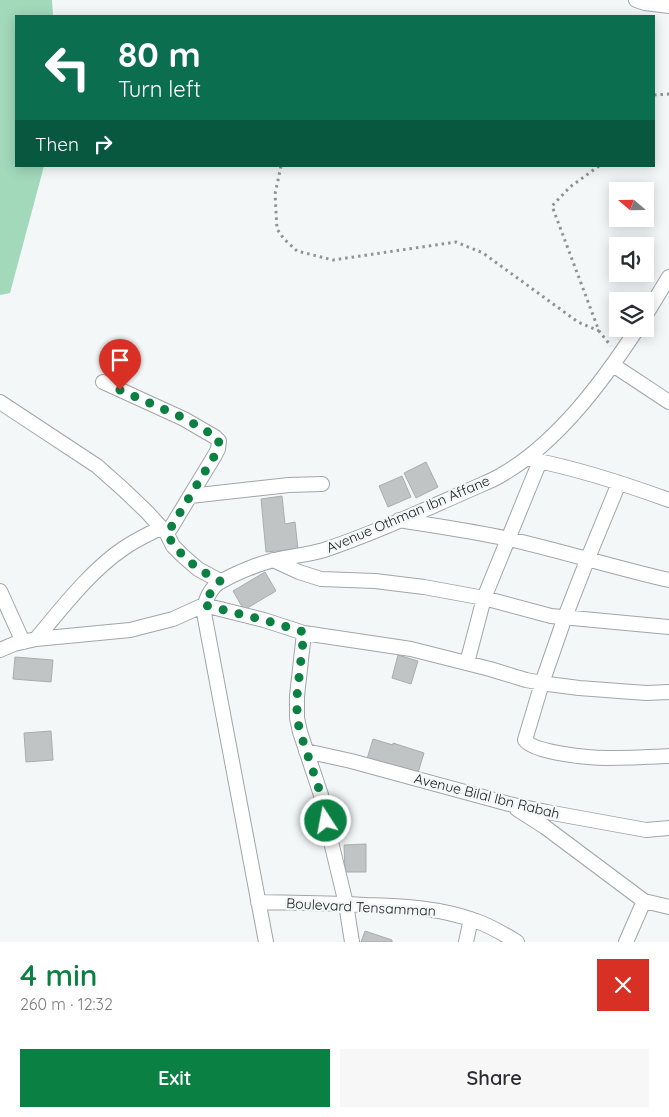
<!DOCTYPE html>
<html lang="en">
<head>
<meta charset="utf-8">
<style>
	:root { --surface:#fff; --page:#f7f7f7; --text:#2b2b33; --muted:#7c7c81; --accent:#0b8043 }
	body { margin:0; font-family:Quicksand,sans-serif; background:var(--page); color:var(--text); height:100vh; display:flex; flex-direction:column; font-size:19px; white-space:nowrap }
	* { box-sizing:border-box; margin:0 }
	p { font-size:16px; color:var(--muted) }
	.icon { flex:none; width:28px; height:28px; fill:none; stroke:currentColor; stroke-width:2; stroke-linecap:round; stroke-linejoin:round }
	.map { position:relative; height:942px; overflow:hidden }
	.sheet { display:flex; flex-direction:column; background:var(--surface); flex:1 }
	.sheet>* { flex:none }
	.banner { position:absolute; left:15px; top:15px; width:640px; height:152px; border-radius:0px; box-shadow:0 2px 12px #0003; background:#0b6e4f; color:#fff; overflow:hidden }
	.needle { width:32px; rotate:290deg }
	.controls { position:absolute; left:609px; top:182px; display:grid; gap:10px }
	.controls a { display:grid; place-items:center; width:45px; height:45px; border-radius:0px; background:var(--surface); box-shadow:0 2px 12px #0003; font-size:25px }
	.pin { position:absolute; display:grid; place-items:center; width:42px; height:42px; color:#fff; margin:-51px -21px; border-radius:50% 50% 50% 0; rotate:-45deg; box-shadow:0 0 5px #0007 }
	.pin .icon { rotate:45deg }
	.me { position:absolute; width:55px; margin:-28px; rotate:349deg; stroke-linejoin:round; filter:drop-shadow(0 0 4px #0008) }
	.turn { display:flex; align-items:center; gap:18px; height:105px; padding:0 20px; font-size:22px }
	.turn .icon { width:65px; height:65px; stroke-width:2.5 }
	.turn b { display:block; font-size:35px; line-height:42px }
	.then { display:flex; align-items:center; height:48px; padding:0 20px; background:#0003; gap:10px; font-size:19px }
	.round { display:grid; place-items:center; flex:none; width:52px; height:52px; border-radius:0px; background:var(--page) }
	.summary { display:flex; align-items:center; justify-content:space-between; height:85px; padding:0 20px }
	h1 { font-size:30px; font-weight:600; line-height:38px; color:var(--accent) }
	.action { display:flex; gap:10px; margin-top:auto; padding:10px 20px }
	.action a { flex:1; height:58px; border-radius:0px; background:var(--accent); color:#fff; font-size:20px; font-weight:600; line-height:58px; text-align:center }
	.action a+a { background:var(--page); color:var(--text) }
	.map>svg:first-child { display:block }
	.green { fill:#a2d9bb }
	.building { fill:#c0c4c5; stroke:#a9adae }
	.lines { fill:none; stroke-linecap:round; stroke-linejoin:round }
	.street-casing { stroke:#a2a6a6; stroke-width:16 }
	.path { stroke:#909393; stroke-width:3; stroke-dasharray:2.5 4; stroke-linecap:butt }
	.street { stroke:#fff; stroke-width:14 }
	.route { stroke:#0b8043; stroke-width:9; stroke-dasharray:0 16.2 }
	.labels { text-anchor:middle; stroke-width:4.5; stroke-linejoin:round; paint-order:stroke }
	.street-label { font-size:14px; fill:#181919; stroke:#f3f7f7 }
</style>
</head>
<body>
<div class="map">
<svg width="669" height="942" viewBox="0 0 669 942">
	<rect width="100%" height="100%" fill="#f3f7f7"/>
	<!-- green -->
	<path class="green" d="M0 0H52L53 16H16V166H44L10 293 0 295Z"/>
	<!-- building -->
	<path class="building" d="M426 462 438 487 416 498 404 473Z
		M402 476 411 497 388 507 379 486Z
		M282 496 285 524 295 522 298 549 266 552 261 499Z
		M265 572 276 591 244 610 233 591Z
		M398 655 418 661 411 684 392 678Z
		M15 657 53 660 51 682 13 679Z
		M51 731 53 760 26 762 24 733Z
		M373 739 393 745V743L424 753 417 776 367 759Z
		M366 844V872H345L344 845Z
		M365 931 392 940V942H361Z"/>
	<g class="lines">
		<defs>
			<path id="street" d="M636 0 645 3 669 6
				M645 316 669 277
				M613 365 669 402
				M103 382 184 419 215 437 219 441 218 449 215 455 167 534
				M0 402 97 466 124 490 147 512 167 534 173 546 183 556 198 569 220 581
				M533 460C580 469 625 484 669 500
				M619 483 588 558 565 617 542 683 525 740C534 753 591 758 607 758 628 758 648 757 669 756
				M190 496 289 485 322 484
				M399 520C436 526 472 531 509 539 563 551 615 568 669 580
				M273 560 299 572 321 579 375 581 424 587 484 598 551 616 669 627
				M0 591 23 642
				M304 633 297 696V718L300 732 321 795 326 821 346 904 352 942
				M36 639C62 608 90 571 124 548 136 540 148 534 161 528
				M0 650 14 644 36 639 130 630 173 619 204 605 264 620 304 633 411 649 490 669 526 680 548 684 579 688 646 693 669 692
				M467 663 484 598 540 461
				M306 751 351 761 509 804 547 812 646 830 669 828
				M517 809 545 827 644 901 626 942
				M644 901 669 907
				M258 902C294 903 330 903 366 905 403 906 441 908 476 921 491 926 504 934 517 942
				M266 942 204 613C204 601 211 586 222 581 236 573 260 563 275 560 291 556 308 555 324 550 378 532 430 507 483 484 490 481 497 478 503 474 558 442 603 381 637 329
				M466 942 471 919"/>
		</defs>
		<!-- street casing -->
		<use href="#street" class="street-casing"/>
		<!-- path -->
		<path class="path" d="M654 95 669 94
			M281 166 275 194 277 229 284 239 297 251 333 260 456 242 483 253 578 322 599 331
			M599 166 570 187 552 206 599 331 611 346"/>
		<!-- street -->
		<use href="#street" class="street"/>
	</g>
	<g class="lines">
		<!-- route -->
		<path class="route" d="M120 390 184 418 218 438 219 444 215 455 167 534C179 556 198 570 220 581L211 592 204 605 264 620 304 632 297 696V718L300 732 321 795 326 821"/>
	</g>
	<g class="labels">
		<!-- street labels -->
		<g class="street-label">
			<text transform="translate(408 514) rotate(-23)" y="5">Avenue Othman Ibn Affane</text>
			<text transform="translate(487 796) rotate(14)" y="5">Avenue Bilal Ibn Rabah</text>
			<text transform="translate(361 907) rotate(3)" y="5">Boulevard Tensamman</text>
		</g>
	</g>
</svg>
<div class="controls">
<a><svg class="needle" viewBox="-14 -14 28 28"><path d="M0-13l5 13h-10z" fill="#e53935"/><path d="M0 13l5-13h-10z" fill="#7c7c81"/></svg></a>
<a><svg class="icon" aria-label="sound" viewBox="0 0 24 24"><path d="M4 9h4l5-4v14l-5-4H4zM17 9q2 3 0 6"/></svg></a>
<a><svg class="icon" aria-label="layers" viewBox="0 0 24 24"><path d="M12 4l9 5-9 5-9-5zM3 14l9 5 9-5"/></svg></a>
</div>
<div class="pin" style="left:120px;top:390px;background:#d93025"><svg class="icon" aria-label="arrive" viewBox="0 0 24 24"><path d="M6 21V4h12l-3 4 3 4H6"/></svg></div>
<svg class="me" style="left:326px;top:821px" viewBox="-20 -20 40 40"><circle r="17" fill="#0b8043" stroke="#fff" stroke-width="3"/><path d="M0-11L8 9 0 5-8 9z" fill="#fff"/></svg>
<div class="banner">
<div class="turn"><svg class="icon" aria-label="left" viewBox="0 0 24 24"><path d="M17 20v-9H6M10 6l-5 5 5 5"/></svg><div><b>80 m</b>Turn left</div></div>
<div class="then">Then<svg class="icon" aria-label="right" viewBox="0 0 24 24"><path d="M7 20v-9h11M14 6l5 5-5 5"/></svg></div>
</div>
</div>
<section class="sheet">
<div class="summary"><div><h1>4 min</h1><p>260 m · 12:32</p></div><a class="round" style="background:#d93025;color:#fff"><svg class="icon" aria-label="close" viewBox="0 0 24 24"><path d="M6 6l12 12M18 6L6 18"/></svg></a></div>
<div class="action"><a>Exit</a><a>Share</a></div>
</section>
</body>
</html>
